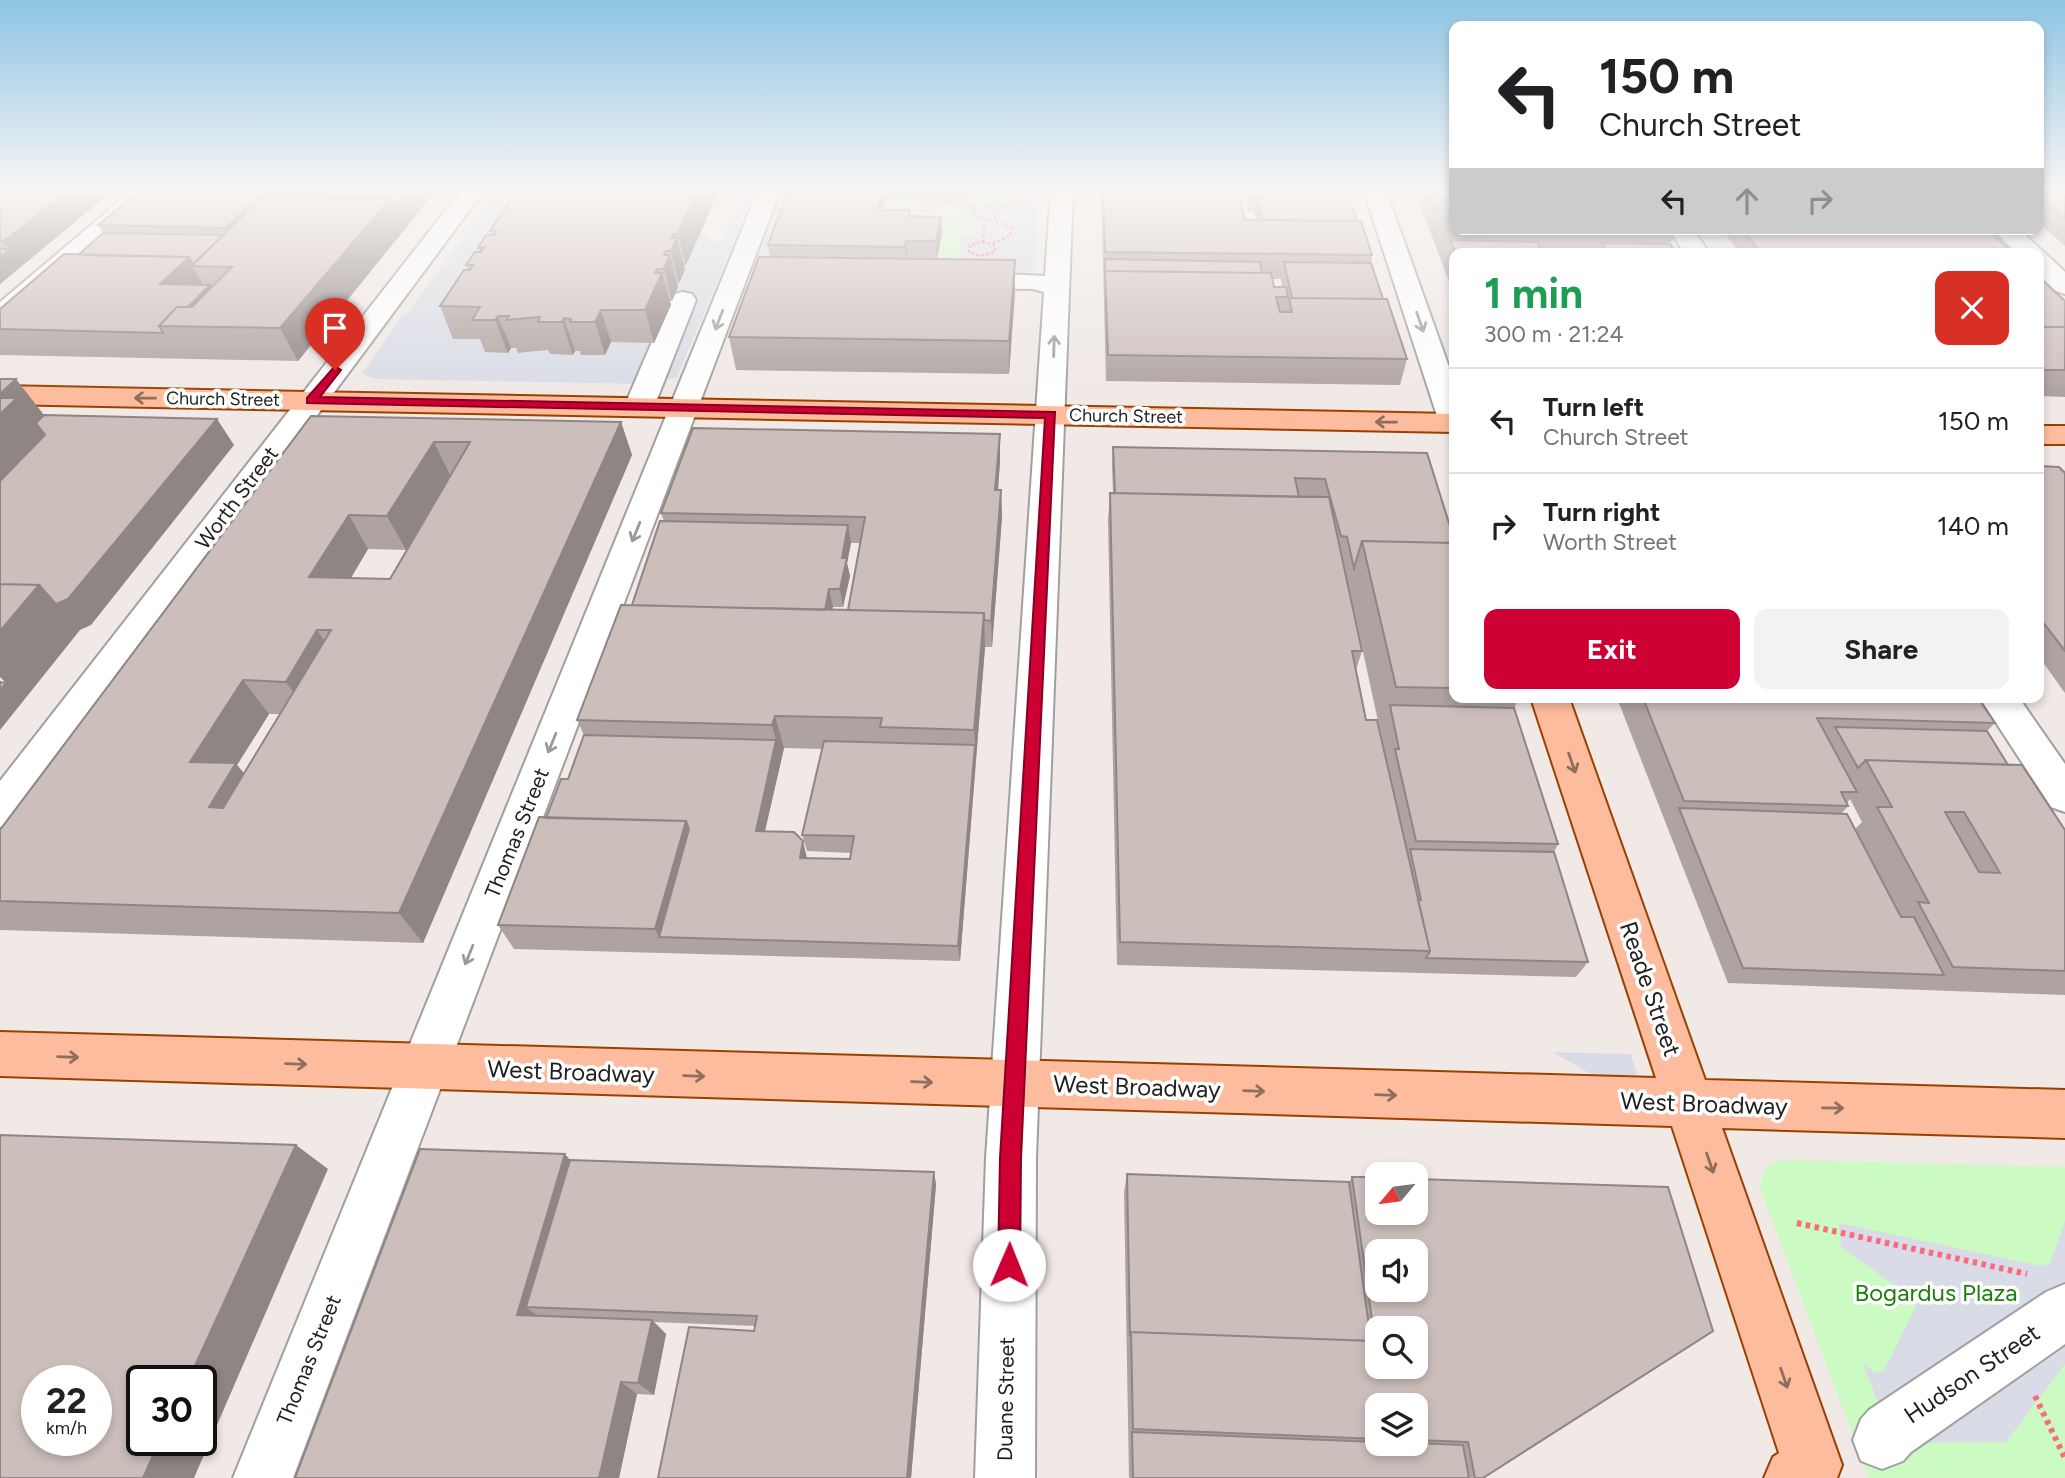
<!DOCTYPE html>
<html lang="en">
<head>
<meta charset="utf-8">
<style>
	:root { --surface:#fff; --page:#f2f2f2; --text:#202124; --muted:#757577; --line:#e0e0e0; --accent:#ce0033 }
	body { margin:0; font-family:Figtree,sans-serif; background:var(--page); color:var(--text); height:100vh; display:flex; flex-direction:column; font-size:26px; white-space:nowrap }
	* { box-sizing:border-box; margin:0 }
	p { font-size:23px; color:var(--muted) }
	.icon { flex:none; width:38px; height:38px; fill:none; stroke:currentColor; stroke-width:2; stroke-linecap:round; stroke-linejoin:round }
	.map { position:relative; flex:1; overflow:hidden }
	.side { position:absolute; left:1449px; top:248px; width:595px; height:455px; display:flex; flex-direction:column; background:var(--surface); border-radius:14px; box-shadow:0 4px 10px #0003 }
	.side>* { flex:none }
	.guide { position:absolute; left:1449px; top:21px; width:595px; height:214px; border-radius:14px; box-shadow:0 4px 10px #0003; background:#fff; color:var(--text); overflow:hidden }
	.needle { width:46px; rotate:241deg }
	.tools { position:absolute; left:1365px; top:1162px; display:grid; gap:14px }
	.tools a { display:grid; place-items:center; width:63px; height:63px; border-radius:14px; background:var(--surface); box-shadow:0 4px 10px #0003; font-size:35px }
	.speed { position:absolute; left:21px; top:1365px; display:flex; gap:14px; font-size:35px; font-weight:700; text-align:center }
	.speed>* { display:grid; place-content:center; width:91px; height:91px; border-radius:50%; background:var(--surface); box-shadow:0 4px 10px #0003; line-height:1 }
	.speed small { font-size:18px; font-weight:400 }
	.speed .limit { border:4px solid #111; border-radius:10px; background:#fff; color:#111 }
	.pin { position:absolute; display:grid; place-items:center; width:60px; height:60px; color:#fff; margin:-72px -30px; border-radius:50% 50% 50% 0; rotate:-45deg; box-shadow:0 0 7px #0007 }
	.pin .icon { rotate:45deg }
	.me { position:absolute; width:77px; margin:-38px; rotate:1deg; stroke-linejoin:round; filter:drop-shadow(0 0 5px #0008) }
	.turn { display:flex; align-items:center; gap:24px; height:147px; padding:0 35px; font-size:32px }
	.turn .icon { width:91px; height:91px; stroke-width:2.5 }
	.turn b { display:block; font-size:49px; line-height:60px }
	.lanes { display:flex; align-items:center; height:66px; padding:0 35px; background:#0003; justify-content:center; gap:35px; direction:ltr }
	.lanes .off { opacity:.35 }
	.round { display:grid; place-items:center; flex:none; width:74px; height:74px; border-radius:14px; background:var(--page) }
	.headline { display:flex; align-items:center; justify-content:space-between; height:119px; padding:0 35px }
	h1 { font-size:42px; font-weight:700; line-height:52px; color:#1e9e55 }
	.action { display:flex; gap:14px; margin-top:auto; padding:14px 35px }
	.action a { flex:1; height:80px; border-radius:14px; background:var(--accent); color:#fff; font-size:28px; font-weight:700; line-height:80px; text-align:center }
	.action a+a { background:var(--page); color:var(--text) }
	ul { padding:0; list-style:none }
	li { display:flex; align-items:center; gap:21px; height:105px; padding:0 35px; border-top:2px solid var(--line) }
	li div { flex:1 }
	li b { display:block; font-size:26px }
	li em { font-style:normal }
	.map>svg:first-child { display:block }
	.park { fill:#cbfac2 }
	.plaza { fill:#d9dce6; fill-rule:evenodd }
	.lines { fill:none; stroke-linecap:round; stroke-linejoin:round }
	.minor-casing { stroke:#a0a0a0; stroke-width:4 }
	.major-casing { stroke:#9a4100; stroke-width:4 }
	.path-far1 { stroke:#fb6b7f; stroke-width:2.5; stroke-dasharray:2.5 2.5; stroke-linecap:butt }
	.path { stroke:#fb6b7f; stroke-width:6; stroke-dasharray:4.5 4.5; stroke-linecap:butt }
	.minor { fill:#fff; fill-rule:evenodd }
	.major { fill:#fdbc9d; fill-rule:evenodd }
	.wall { fill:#afa3a1; fill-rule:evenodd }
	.shaded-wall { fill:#8f8583 }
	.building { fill:#ccbebb; stroke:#8f8583; stroke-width:2; fill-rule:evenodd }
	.oneway { stroke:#9a9a9a }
	.oneway2 { stroke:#8e6e5e }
	.route { fill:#ce0033; stroke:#860021; stroke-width:2 }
	.labels { text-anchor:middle; stroke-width:7; stroke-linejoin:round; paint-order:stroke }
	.far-street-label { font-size:18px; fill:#1f1f1f; stroke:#fff }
	.street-label { font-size:21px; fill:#1f1f1f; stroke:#fff }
	.near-street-label { font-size:24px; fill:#1f1f1f; stroke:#fff }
	.near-park-label { font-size:24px; fill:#1d7f0b; stroke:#fff }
</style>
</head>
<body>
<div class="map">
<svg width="2065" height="1478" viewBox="0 0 2065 1478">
	<rect width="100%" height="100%" fill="#f0e9e5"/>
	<!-- park -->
	<path class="park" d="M963 188H1020L1015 266 936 265 941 234 879 227 885 201H960L966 199Z
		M1785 1160 2065 1167V1478H1869L1761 1191C1760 1172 1766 1163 1785 1160Z"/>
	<!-- plaza -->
	<path class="plaza" d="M500 188H757L677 377 649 384 377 379 362 374 403 315 409 311ZM727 203 738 204 722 241H711L706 234H700L701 230 677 229 712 204 708 215H701L707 218 710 210H717ZM491 344 609 347 575 351 573 355 550 354 552 350 519 353 521 349 511 348 508 353Z
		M783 188H827L906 264 907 258 953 259 961 255 958 251 962 242 956 238 964 235 978 238 976 234 979 224 966 227 957 223 965 220 963 217 967 208 946 205 941 213 920 212 923 199 960 201 966 199 963 194H971L970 201 976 205 998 206 1006 202V194L1017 188H1040L1035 268 1030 272 1013 273 757 268 755 262Z
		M1553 1052 1631 1054 1637 1075H1592Z
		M2065 1221V1364L2006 1442 1894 1443 1862 1362 1876 1373 1884 1371 1918 1302 1841 1247 1839 1223 2041 1266 2049 1264 2052 1258Z"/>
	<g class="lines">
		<defs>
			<path id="minor" d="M135 188H160L9 322 0 324V302Z
				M463 188H486L14 823 0 827V781Z
				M759 188H781L293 1478H233Z
				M1051 188H1073L1036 1158 1035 1478H975L986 1158 1044 292 1033 289 962 288 953 285 949 280 953 275 962 272 1045 276Z
				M1363 188H1385L1454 381V431L1444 428 1439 422Z
				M1669 229H1693L1710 254H1685Z
				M1993 229H2019L2065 272V294L2056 291 2039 275V254H2017Z
				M683 292 692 294 696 300 654 407 649 413 639 416 629 413 624 407 670 300 674 294Z
				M1980 698H2019L2065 764V812L2051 807Z
				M2065 1284V1344L1911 1452 1903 1461 1882 1469 1861 1461 1853 1440 1861 1419 1869 1410 2046 1292Z"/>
			<path id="major" d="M0 386 1454 414V432L0 404Z
				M2039 426H2065V444H2039Z
				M1531 698H1569L1705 1080 2065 1090V1138L1722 1128 1842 1465 1837 1478H1764L1773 1457 1779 1453 1672 1126 0 1076V1032L1656 1078Z"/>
		</defs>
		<!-- minor casing -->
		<use href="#minor" class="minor-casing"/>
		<!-- major casing -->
		<use href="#major" class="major-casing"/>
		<!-- path-far1 -->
		<path class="path-far1" d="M932 200V203H964L977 210
			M987 208 996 210 1000 215 989 221 974 217 975 211Z
			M997 209 1024 198
			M983 242 994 245 995 252 980 256 969 252 970 245Z
			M983 242 985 222
			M993 243 1010 236 1011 228 995 220"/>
		<!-- path -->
		<path class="path" d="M1797 1223 2027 1274
			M2035 1396 2065 1458"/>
		<!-- minor -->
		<use href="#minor" class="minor"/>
		<!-- major -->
		<use href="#major" class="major"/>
	</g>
	<!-- wall -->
	<path class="wall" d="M0 188 104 198 0 284Z
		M143 188H438L298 361 0 355V309L78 255 103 233 98 225Z
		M519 188H720L708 215 706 216 707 218 686 265H684L685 270 679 283H677L678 287 672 301H669L671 305 654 343 611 342 605 355H581L580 351H575L573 355 550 354 548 350 518 353 516 348H511L508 353 485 352 480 339H453L440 306 468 270 466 265 479 252 478 248 492 235 490 231Z
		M789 188H1017V194H965L966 199 960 201H885L883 210H910L911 216 941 217 942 233 937 258 907 259 1015 292 1009 374 736 370 729 337 770 257 768 245Z
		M1101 188H1238L1245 220H1256L1254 212H1248L1245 197H1242L1240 188H1346L1357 221 1372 255 1371 263 1383 299 1407 359 1400 385 1106 381ZM1273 279H1281L1282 287H1274Z
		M1418 188H1454V229H1676L1670 244 1677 254H1454V295L1418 199 1420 192Z
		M2039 188H2065V246L2039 223Z
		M1722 229H1987L2014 254H1740Z
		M2039 277 2065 301V397L2039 396Z
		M311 416 621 422 632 455 423 943 0 930V830ZM450 475H451L390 579 351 578 368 549 406 550ZM269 714H280L244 773 237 765Z
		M1113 447 1427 453 1454 539V698H1519L1514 708 1558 844 1554 852 1588 962 1576 977 1117 965 1108 520 1110 493H1113L1112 465ZM1341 555H1342L1386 758 1366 720 1356 670 1362 651Z
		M1000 461 998 490H1001L1002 517 992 647H985L960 961 514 949 498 925 546 818 568 779 584 735 577 720 632 605 664 521 661 513ZM851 543H860L848 610H832L833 607H843L850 576 847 563ZM784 748 822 749 802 835 807 851 851 853 850 859 807 858 765 831Z
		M2039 466 2064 472 2065 470V693L2039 657Z
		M1617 698H1978L1995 723 1987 731 2008 765 2065 830V995L1728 983ZM1850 799 1862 822 1855 829 1841 814 1848 806 1847 803Z
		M570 1160 934 1172 936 1185 911 1478H658L754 1331 755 1326 654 1322 666 1334 654 1395 637 1394 619 1478H295Z
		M1127 1174 1349 1182 1352 1177 1483 1478H1129L1124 1192ZM1377 1405H1416V1444H1377Z"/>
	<!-- shaded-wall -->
	<path class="shaded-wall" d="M72 188H116L0 284V257L10 249 4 241Z
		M409 188H438L298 361 280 328 391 198Z
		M694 188H720L708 215 706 216 707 218 686 265 678 234Z
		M883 188H884L885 201 879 227 878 210Z
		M960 188H965L966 199 960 201Z
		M252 203 264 227 232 238 226 228Z
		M941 217 942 233 937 258 936 241Z
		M673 234 675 243 677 238 685 270 679 283 671 251V238Z
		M906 241 907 258 906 264 905 247Z
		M666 251 668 260 670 255 678 287 672 301 664 269V255Z
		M189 257 194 266H192L202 283 176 309 160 284Z
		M1015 260V292L1009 374V341Z
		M657 269 660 278 662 273 671 305 654 343 645 310 655 273Z
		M210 285 224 310 170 326Z
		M601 310 611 342 605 355 595 322Z
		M498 316 511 348 508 353 495 320Z
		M564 318 575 351 573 355 562 322Z
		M16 379 65 442 0 531V394Z
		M217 419 234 445 91 625 80 630 0 730V690L6 683 0 677V631L39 585Z
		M621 422 632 455 423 943 399 913Z
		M1000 434V461L996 516 995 490Z
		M434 442 450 475 406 550 387 516Z
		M1001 490 1002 517 992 647 991 621Z
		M349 515 368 549 331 611 309 577Z
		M848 525 851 543 847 563 850 576 843 607 840 589 842 558Z
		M829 589 833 607 826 643 822 625Z
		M984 613 985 647 960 961 958 946 975 745 974 730Z
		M317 630 340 664 310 715 286 682Z
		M243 680 269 714 237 765 263 796 238 839 209 807 190 762Z
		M775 716 784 748 761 848 756 831 776 740 772 725Z
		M686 821 695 846 659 937 655 929Z
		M803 841 807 858 804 875 800 858Z
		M296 1145 328 1169 194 1478H143L160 1440H201V1381H188Z
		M565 1154 581 1173 526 1307 539 1317 517 1315Z
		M934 1172 936 1185 911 1478H907Z
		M652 1320 666 1334 654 1395 638 1383Z
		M621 1382 637 1394 619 1478H599Z"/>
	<!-- building -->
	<path class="building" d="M0 188H72L4 241H0Z
		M143 188H409L394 205 391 198 263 196 256 203H252L226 228 98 225Z
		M519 188H699L678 234H673L671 238H677L671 251H666L664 255H670L664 269H657L655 273H662L645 310H601L595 322H570L571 319 564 318 562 322H538L540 317 506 320 509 316H498L495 320H472L480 307 440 306 464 270H470L473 265H466L475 252H481L484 247 478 248 486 235H494L496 231H490Z
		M789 188H883L878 210H910L909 216 941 217 936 241H906L905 247 768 245Z
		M1103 188H1238L1245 220 1361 221 1372 255 1105 252Z
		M1249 188H1346L1357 221 1262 220 1257 196H1251Z
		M1424 188H1454V189H1441L1435 214Z
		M1441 189H1454V220Z
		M2039 191 2065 192V219L2039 196Z
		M263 196 391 198 280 328 159 326 177 307H192L232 267 192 266Z
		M1743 229H1987L2014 254H1761Z
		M103 233 223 235 193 264 189 257 78 255Z
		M1450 240 1537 242 1542 254H1456Z
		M1602 243 1670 244 1677 254H1609Z
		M0 249H10L0 257Z
		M64 254 189 257 160 284 210 285 188 307H177L159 326 163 333 0 329V309Z
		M759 257 1015 260 1009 341 729 337Z
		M1105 259 1260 262 1262 273 1105 271V278Z
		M1284 262 1371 263 1383 299 1292 298Z
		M1105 271 1271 273 1274 287H1286L1288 297H1276L1280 312H1292L1289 298 1387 299 1407 359 1108 355Z
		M2039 277 2065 301V327H2039Z
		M2039 327H2065V370H2039Z
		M0 379H16L0 394Z
		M0 398H17L0 414Z
		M44 415 217 419 68 599 56 604 39 585 0 584V481L45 435 36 423Z
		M311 416 621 422 399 913 0 901V830ZM434 442H470L390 579 309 577 349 515 387 516ZM317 630H331L223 808 209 807 236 763 190 762 243 680 286 682Z
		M693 428 1000 434 995 490H1001L991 621 984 620V613L848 610 865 517 661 513Z
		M1113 447 1427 453 1454 539V543L1362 541 1354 568 1347 537 1341 536 1325 479 1295 478 1299 497 1115 493Z
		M2039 466 2059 467 2065 473V651L2039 617Z
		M1110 493 1329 497 1362 651H1352L1366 720H1377L1430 951 1120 942Z
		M660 521 848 525 842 558H847L840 589H829L825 610 632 605Z
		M1362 541 1454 543V688L1396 687Z
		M0 584 39 585 0 631Z
		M621 605 984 613 974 730 880 727 882 718 775 716 772 725 577 720Z
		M0 682 6 683 0 690Z
		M1643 698H1978L1995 723 1817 718 1857 792H1841L1848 806 1684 801Z
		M1390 705 1514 708 1558 844 1416 841 1395 749H1399Z
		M1835 727 1987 731 2008 765 1866 760 1858 768Z
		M584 735 776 740 756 831 794 832 803 841 800 858 850 859 854 836 802 835 824 741 975 745 958 946 659 937 689 829 686 821 546 818 561 779H568Z
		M1866 760 2022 765 2065 830V971L1953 967 1918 902 1929 903 1877 807H1892ZM1945 812H1964L2000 873 1979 872Z
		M1679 808 1847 814 1901 917H1914L1944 975 1743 968Z
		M539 817 686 821 655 929 498 925Z
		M1410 849 1554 852 1588 962 1426 958 1430 951 1418 900H1421Z
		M0 1135 296 1145 188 1381H142V1440H160L143 1478H0ZM37 1381H96V1440H37Z
		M420 1149 565 1154 517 1315 652 1320 638 1383 621 1382 599 1478H295Z
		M570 1160 934 1172 907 1478H658L689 1327 754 1331 757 1316 526 1307Z
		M1127 1174 1349 1182 1371 1341 1131 1332 1130 1336Z
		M1352 1177H1377V1213H1416V1179L1668 1187 1713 1331 1483 1478H1475L1468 1442 1416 1440V1405H1377V1439L1133 1429 1131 1332 1375 1341ZM1377 1251H1416V1290H1377ZM1377 1328H1416V1367H1377Z
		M1132 1432 1377 1442V1444L1416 1443 1463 1445 1469 1478H1133Z"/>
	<!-- one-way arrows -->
	<defs><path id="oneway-shaft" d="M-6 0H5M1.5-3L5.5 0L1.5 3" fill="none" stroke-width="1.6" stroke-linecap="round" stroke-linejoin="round" transform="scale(1.75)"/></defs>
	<g class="oneway">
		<use href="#oneway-shaft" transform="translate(719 320) rotate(111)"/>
		<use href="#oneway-shaft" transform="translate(1420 322) rotate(71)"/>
		<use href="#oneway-shaft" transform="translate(1054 346) rotate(-88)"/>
		<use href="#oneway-shaft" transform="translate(636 532) rotate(112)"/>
		<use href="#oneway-shaft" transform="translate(552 743) rotate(112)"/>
		<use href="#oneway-shaft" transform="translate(469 955) rotate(112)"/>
	</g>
	<g class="oneway2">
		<use href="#oneway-shaft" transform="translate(145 398) rotate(-179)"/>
		<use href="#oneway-shaft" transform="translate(1386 422) rotate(-179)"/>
		<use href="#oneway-shaft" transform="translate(1572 763) rotate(71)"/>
		<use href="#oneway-shaft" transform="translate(68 1057) rotate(2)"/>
		<use href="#oneway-shaft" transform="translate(296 1064) rotate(2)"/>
		<use href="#oneway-shaft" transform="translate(694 1076) rotate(2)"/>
		<use href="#oneway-shaft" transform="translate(922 1082) rotate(2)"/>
		<use href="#oneway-shaft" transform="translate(1254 1091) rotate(2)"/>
		<use href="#oneway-shaft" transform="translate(1386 1095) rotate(2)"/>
		<use href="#oneway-shaft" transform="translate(1833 1108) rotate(1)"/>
		<use href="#oneway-shaft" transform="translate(1710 1163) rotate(71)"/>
		<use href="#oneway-shaft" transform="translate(1784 1378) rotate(71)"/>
	</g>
	<!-- sky -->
	<linearGradient id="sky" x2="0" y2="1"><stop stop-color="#8dc5e4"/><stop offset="0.48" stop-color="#f8f5f3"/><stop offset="1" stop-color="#f8f5f3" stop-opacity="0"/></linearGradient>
	<rect width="2065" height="395" fill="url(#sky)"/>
	<!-- route -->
	<path class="route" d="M335 366 341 370 320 397 1055 412 1021 1158 1020 1265 1017 1272 1009 1276 1001 1272 998 1265 1000 1158 1045 418 307 403V398Z"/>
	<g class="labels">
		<!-- far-street labels -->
		<g class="far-street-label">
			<text transform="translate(223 399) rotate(1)" y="6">Church Street</text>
			<text transform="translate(1126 416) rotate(1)" y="6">Church Street</text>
		</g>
		<!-- street labels -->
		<g class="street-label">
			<text transform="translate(237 498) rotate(-53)" y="7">Worth Street</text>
			<text transform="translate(517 833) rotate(-68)" y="7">Thomas Street</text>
			<text transform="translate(309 1360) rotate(-68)" y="7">Thomas Street</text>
			<text transform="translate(1006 1399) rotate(-89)" y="7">Duane Street</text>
		</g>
		<!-- near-street labels -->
		<g class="near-street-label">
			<text transform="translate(1650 989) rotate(71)" y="8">Reade Street</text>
			<text transform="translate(571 1072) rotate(2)" y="8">West Broadway</text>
			<text transform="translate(1137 1087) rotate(2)" y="8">West Broadway</text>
			<text transform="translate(1704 1104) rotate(2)" y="8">West Broadway</text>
			<text transform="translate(1972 1374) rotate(-34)" y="8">Hudson Street</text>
		</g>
		<!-- near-park labels -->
		<g class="near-park-label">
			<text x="1936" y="1301">Bogardus Plaza</text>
		</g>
	</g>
</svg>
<div class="tools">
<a><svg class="needle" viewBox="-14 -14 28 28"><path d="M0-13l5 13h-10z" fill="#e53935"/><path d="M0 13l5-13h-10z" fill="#757577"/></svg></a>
<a><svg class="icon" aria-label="sound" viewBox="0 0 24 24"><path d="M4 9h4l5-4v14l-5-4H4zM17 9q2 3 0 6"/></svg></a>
<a><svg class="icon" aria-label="search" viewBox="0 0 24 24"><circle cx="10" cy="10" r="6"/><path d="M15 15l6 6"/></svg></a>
<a><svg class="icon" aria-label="layers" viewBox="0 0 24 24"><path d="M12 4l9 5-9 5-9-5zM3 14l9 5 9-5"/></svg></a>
</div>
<div class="speed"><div>22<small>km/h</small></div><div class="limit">30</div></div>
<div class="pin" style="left:335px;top:370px;background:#d93025"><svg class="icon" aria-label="arrive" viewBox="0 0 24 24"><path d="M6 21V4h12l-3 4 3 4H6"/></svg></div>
<svg class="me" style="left:1009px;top:1265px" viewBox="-20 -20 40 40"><circle r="19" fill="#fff"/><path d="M0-13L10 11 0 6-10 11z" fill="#ce0033"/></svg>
<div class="guide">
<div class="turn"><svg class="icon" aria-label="left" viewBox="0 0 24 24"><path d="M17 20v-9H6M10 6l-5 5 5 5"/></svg><div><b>150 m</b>Church Street</div></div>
<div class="lanes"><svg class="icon" aria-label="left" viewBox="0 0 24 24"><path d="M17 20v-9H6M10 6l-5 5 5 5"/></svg><svg class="icon off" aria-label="ahead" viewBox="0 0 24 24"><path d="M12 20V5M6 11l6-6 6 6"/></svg><svg class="icon off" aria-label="right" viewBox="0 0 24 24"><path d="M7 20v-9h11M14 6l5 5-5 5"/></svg></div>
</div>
<section class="side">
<div class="headline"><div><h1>1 min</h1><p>300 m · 21:24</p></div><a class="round" style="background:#d93025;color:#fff"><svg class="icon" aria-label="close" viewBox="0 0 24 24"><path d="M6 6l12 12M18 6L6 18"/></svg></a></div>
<ul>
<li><svg class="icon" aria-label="left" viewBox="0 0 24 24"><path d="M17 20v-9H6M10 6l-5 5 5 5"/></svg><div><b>Turn left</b><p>Church Street</p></div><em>150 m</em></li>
<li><svg class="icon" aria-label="right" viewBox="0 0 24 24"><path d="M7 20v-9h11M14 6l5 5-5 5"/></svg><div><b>Turn right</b><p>Worth Street</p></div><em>140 m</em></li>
</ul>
<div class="action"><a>Exit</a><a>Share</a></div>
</section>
</div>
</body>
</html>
